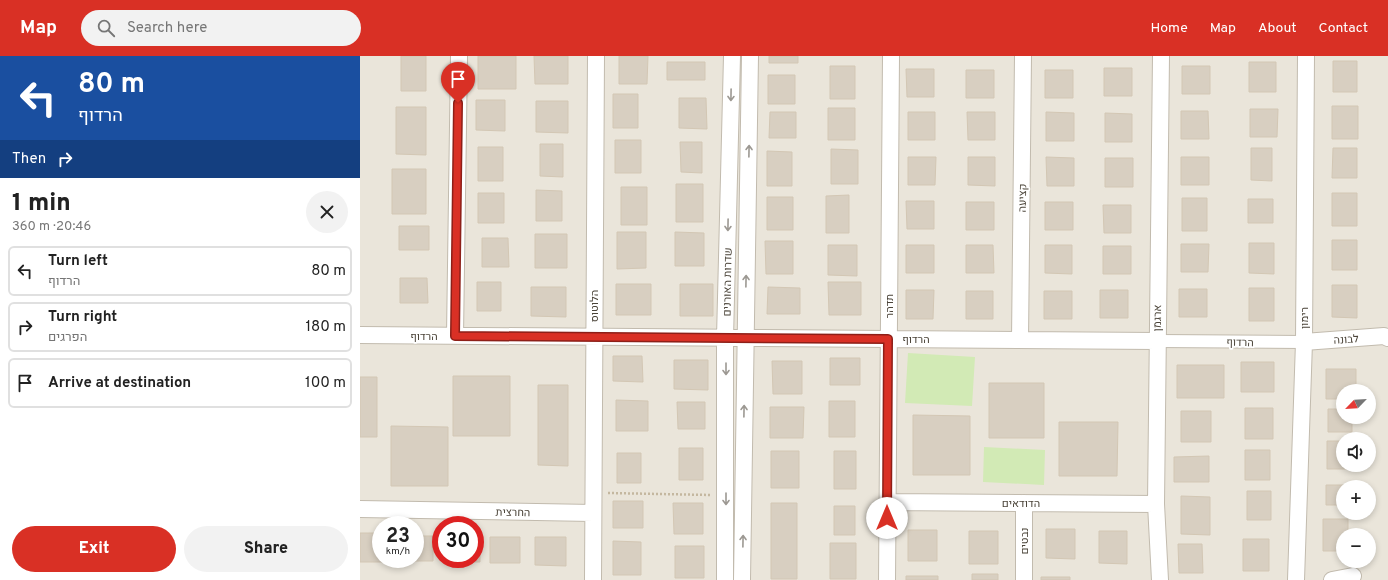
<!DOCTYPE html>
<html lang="en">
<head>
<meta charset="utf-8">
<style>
	:root { --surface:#fff; --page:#f2f2f2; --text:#222; --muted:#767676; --line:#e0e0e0; --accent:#d93025 }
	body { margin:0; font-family:Overpass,Heebo,sans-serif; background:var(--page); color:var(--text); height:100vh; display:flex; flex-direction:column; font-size:15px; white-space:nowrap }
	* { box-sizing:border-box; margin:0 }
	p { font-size:13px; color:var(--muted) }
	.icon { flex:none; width:22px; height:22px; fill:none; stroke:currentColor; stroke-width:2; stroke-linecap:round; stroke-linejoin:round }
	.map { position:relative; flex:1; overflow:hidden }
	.side { display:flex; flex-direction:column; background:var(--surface); width:360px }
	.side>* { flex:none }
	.hud { background:#1a4fa0; color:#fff; overflow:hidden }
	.needle { width:26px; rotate:245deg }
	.tools { position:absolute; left:976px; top:328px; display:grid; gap:8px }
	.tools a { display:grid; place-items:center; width:40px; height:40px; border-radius:50%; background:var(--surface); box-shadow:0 2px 6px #0003; font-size:20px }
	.speed { position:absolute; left:12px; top:460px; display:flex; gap:8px; font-size:20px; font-weight:700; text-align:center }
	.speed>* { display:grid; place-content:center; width:52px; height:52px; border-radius:50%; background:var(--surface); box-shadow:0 2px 6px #0003; line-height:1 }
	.speed small { font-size:10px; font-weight:400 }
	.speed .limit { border:6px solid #d22; background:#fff; color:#111 }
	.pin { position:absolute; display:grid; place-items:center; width:34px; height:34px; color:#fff; margin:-41px -17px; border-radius:50% 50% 50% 0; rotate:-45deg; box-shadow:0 0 4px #0007 }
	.pin .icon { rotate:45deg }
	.me { position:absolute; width:44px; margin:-22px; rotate:0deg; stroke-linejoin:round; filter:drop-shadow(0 0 3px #0008) }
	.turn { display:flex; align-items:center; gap:14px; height:84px; padding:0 12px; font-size:18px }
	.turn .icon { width:52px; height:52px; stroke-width:2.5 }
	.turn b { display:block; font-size:28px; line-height:34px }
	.then { display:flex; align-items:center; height:38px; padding:0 12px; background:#0003; gap:8px; font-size:15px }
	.round { display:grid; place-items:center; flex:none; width:42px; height:42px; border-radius:21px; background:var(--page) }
	.head { display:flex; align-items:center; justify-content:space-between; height:68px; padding:0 12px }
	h1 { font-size:24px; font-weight:800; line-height:30px }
	.primary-button { display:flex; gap:8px; margin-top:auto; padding:8px 12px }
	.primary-button a { flex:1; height:46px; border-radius:24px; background:var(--accent); color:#fff; font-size:16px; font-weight:800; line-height:46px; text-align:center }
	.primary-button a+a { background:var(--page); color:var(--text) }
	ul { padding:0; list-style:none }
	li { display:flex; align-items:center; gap:12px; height:50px; margin:0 8px 6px; padding:0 4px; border:2px solid var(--line); border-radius:6px }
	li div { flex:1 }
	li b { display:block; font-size:15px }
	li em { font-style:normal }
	header { display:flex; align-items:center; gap:24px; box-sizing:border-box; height:56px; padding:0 20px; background:var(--accent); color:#fff }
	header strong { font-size:19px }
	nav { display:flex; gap:22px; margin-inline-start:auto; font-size:14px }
	.search { width:280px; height:36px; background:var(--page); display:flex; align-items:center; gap:10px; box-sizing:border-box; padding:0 14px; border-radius:22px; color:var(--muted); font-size:15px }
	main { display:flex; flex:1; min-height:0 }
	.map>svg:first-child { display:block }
	.residential { fill:#eae5da; fill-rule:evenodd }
	.green { fill:#d2eab5 }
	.building { fill:#d8cfc1; stroke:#d3c7b4 }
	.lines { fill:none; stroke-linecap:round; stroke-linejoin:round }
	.pedestrian-casing { stroke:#c2bbae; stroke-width:14 }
	.minor-casing { stroke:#c2bbae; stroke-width:18 }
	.path { stroke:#c4b79f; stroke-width:2.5; stroke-dasharray:2 2; stroke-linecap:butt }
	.pedestrian { stroke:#fff; stroke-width:12 }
	.minor { stroke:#fff; stroke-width:16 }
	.oneway { stroke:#9c9892 }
	.route-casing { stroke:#8d1f18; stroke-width:10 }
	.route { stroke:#d93025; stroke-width:7 }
	.labels { text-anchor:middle; stroke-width:3.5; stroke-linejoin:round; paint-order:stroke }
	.street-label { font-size:11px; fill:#4b4439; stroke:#fff }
</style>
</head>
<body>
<header>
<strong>Map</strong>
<div class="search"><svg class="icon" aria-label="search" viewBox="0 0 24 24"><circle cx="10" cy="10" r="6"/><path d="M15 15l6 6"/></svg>Search here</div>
<nav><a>Home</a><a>Map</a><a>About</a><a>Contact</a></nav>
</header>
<main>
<section class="side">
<div class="hud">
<div class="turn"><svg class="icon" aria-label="left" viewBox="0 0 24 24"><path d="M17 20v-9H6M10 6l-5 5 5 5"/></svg><div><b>80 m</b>הרדוף</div></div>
<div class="then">Then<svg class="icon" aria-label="right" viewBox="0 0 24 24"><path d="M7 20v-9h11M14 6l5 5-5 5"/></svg></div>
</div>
<div class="head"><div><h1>1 min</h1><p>360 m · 20:46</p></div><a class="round"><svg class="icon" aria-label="close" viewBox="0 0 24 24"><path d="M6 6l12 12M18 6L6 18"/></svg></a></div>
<ul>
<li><svg class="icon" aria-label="left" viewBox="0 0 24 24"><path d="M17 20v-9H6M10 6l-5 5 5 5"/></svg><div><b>Turn left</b><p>הרדוף</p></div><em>80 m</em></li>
<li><svg class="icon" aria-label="right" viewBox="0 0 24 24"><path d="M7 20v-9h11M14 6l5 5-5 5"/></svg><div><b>Turn right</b><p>הפרגים</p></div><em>180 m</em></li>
<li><svg class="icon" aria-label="arrive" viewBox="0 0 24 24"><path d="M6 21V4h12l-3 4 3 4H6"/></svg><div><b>Arrive at destination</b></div><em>100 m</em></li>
</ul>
<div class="primary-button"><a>Exit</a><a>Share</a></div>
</section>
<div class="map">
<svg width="1028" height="524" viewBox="0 0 1028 524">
	<rect width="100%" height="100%" fill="#f6f3ec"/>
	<!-- residential -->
	<path class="residential" d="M0 0H1028V524H0ZM983 335H1009V361H983ZM983 383H1009V409H983ZM983 431H1009V457H983ZM21 469H55V503H21ZM81 469H115V503H81ZM983 479H1009V505H983Z"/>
	<!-- green -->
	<path class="green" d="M548 297 615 301 612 350 545 347Z
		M624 391 685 394 684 429 623 426Z"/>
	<!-- building -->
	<path class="building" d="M41 0H66V35H41Z
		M118 0H156V33H118Z
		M174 0H208V28H175Z
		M259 0H288L287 28H259Z
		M409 0H438V7H409Z
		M973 5H997V36H973Z
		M307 6H345V24H307Z
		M889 6H916V36H889Z
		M470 10H495V43H470Z
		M822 10H850V38H822Z
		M744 12H772V40H744Z
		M546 13H574V41H547Z
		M606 14H634V42H606Z
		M685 14H713V42H685Z
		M408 19H435V48H408Z
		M253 38H278V72H253Z
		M319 42H346L347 73 319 72Z
		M116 44H145V75L116 74Z
		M176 45H208V77L176 76Z
		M972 50H998V83H972Z
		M36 51H66V99L36 98Z
		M468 52H495V84H468Z
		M890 53H918L917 81H890Z
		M821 55H848L849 83H821Z
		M410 56H436V82H409Z
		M548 56H575V84H548Z
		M607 56H635V84H608Z
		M686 56 714 57V85H686Z
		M745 57 772 58V86H745Z
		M255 84H281V117H255Z
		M320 86H342V117L321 116Z
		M180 88H203V121L180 120Z
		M118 91H143V125H118Z
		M891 92H912V125L891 124Z
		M973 92H997V122H972Z
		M471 93 498 94V128H471Z
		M407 95 432 96V130H407Z
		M548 101H576L575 129H548Z
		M608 101H635V130L608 129Z
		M686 101 714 102V130H687Z
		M821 101H849V129H821Z
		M745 102H773V131H745Z
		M32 113H66V158H32Z
		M316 128H343V166H316Z
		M261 131H287V169H261Z
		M176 134 202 135V165H176Z
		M118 137H144V167H118Z
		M972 137H997V170H972Z
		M489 139V177H466V140Z
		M407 141H433V174H407Z
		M822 142H847V175H822Z
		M888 143H913V167H888Z
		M546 145H574V173H547Z
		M606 146H634V174H606Z
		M685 146H713V174H685Z
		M743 149H771V177H744Z
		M39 170H69V194H39Z
		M257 176H286V212L257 213Z
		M315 176 344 177V210H315Z
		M175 178H207V212H175Z
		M122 182H148L149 211H122Z
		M972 184H997V214H972Z
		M405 185H433V218H406Z
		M889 187H914V218L889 217Z
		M821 188H849L848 216H821Z
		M468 189H497V220L468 219Z
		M546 189H574V217H546Z
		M606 189H633L634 217H606Z
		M685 189H712V218L685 217Z
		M743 190H771V218H743Z
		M40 222H67L68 247H40Z
		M117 226H141V255H117Z
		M468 226H501V259H469Z
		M256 228H291V259H256Z
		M320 228H353V260H320Z
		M972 229H997V262L972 261Z
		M171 231H206V261L171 260Z
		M408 231 440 232V258H407Z
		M889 232H914V265H889Z
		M819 233H847V261H819Z
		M546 234H574L573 263H546Z
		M740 234H768V262H740Z
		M606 235H633V263H606Z
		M684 235H712V263H684Z
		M253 300H282L283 326 253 325Z
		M470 302H500V329H470Z
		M314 304H348V334L314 333Z
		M412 305H442V338H413Z
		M881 306H914V336H881Z
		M817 309H864V342H817Z
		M966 313H996V335H983V343H966Z
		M93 320H150V380H93Z
		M0 321H17V381H0Z
		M629 327H684V382H629Z
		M178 329H208V410L178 409Z
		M256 344 288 345V375H256Z
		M469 345H495V381H469Z
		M317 346H345V373H318Z
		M410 351H444L443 382H410Z
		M885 352H913V383H885Z
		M968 353H983V361H992V376H968Z
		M821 355H851V386H821Z
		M553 359 610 360V419H553Z
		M699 366H758L757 420H699Z
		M31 370 88 371V430H31Z
		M967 385H983V409H988V413H967Z
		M319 392H343V424H319Z
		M885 394H910V424H885Z
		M411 395H439V432H411Z
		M474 395H496V433H474Z
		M257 397H281V427H257Z
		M849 400V426H814V401Z
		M966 429H991V431H983V449H966Z
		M887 435H911V464H887Z
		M821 440 850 441V479L821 478Z
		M253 445H283V472H253Z
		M313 447H343V478H314Z
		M411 447H437V523H411Z
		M474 450H495V479H474Z
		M963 463H988V479H983V495H963Z
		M686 473H715V503L686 502Z
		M548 474H577V505H548Z
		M609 475H638V508H609Z
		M739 475H767V508L739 507Z
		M0 477H21V503H28V506H0Z
		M55 480H73V505H42V503H55Z
		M130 481H160V507H130Z
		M175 481H206V510L175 509Z
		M115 483H120V506H90V503H115Z
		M883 483H909V515H883Z
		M253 485 281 486V519H253Z
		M470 487H496V523H470Z
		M818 488H842L843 517H819Z
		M315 490H344V522H315Z
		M612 518H638V524H612Z
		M546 520H578V524H546Z
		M681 521H710V524H681Z"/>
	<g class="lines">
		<defs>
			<path id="pedestrian" d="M797 285 944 286"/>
			<path id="minor" d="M0 279 797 285
				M95 280 99 0
				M660 284 663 0
				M944 286 1024 280 1028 282
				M527 446 796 448
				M0 453 233 457
				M233 524 236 0
				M365 524V282L372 0
				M382 524 390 0
				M527 524 531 0
				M664 524V447
				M800 524 796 448 801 0
				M936 524 944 286 946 0
				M972 524 993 520"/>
		</defs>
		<!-- pedestrian casing -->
		<use href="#pedestrian" class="pedestrian-casing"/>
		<!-- minor casing -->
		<use href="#minor" class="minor-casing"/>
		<!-- path -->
		<path class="path" d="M248 437 351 439"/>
		<!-- pedestrian -->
		<use href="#pedestrian" class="pedestrian"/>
		<!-- minor -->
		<use href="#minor" class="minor"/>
	</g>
	<!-- one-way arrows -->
	<defs><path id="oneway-shaft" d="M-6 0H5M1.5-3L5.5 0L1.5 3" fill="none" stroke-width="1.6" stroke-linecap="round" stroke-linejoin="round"/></defs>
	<g class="oneway">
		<use href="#oneway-shaft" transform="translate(371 39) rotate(91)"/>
		<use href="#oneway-shaft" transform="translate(389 95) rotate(-89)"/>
		<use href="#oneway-shaft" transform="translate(368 169) rotate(91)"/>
		<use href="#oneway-shaft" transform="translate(386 225) rotate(-89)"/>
		<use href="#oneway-shaft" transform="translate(366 313) rotate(90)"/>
		<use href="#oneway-shaft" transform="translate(384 355) rotate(-89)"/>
		<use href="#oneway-shaft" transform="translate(366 443) rotate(90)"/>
		<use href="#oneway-shaft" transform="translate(383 485) rotate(-89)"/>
	</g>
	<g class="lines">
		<defs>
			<path id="route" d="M98 47 95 280 528 283 527 462"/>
		</defs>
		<!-- route casing -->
		<use href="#route" class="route-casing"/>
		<!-- route -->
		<use href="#route" class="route"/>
	</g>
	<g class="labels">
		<!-- street labels -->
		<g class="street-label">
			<text transform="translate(662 142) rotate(-89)" y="4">קציעה</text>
			<text transform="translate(367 226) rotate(-89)" y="4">שדרות האורנים</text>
			<text transform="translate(234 250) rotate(-90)" y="4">הלוטוס</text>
			<text transform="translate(529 250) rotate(-90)" y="4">תדהר</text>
			<text transform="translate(797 262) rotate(-89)" y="4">ארגמן</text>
			<text transform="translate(944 262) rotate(-90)" y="4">רימון</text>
			<text x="64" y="284">הרדוף</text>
			<text x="556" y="287">הרדוף</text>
			<text transform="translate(986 283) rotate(-4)" y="4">לבונה</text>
			<text transform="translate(880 286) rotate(1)" y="4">הרדוף</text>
			<text x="661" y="451">הדודאים</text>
			<text transform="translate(153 456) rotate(1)" y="4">החרצית</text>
			<text transform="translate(664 485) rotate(-90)" y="4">נבטים</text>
		</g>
	</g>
</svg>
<div class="tools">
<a><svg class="needle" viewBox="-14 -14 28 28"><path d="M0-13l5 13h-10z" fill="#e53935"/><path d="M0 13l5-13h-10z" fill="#767676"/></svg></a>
<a><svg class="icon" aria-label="sound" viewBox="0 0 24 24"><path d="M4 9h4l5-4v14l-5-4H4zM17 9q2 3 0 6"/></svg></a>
<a>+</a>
<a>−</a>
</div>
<div class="speed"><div>23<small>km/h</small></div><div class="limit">30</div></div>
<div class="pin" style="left:98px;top:47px;background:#d93025"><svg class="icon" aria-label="arrive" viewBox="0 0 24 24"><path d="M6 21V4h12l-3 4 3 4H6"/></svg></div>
<svg class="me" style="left:527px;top:462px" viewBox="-20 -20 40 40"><circle r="19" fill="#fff"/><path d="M0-13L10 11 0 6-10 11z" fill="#d93025"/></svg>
</div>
</main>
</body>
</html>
